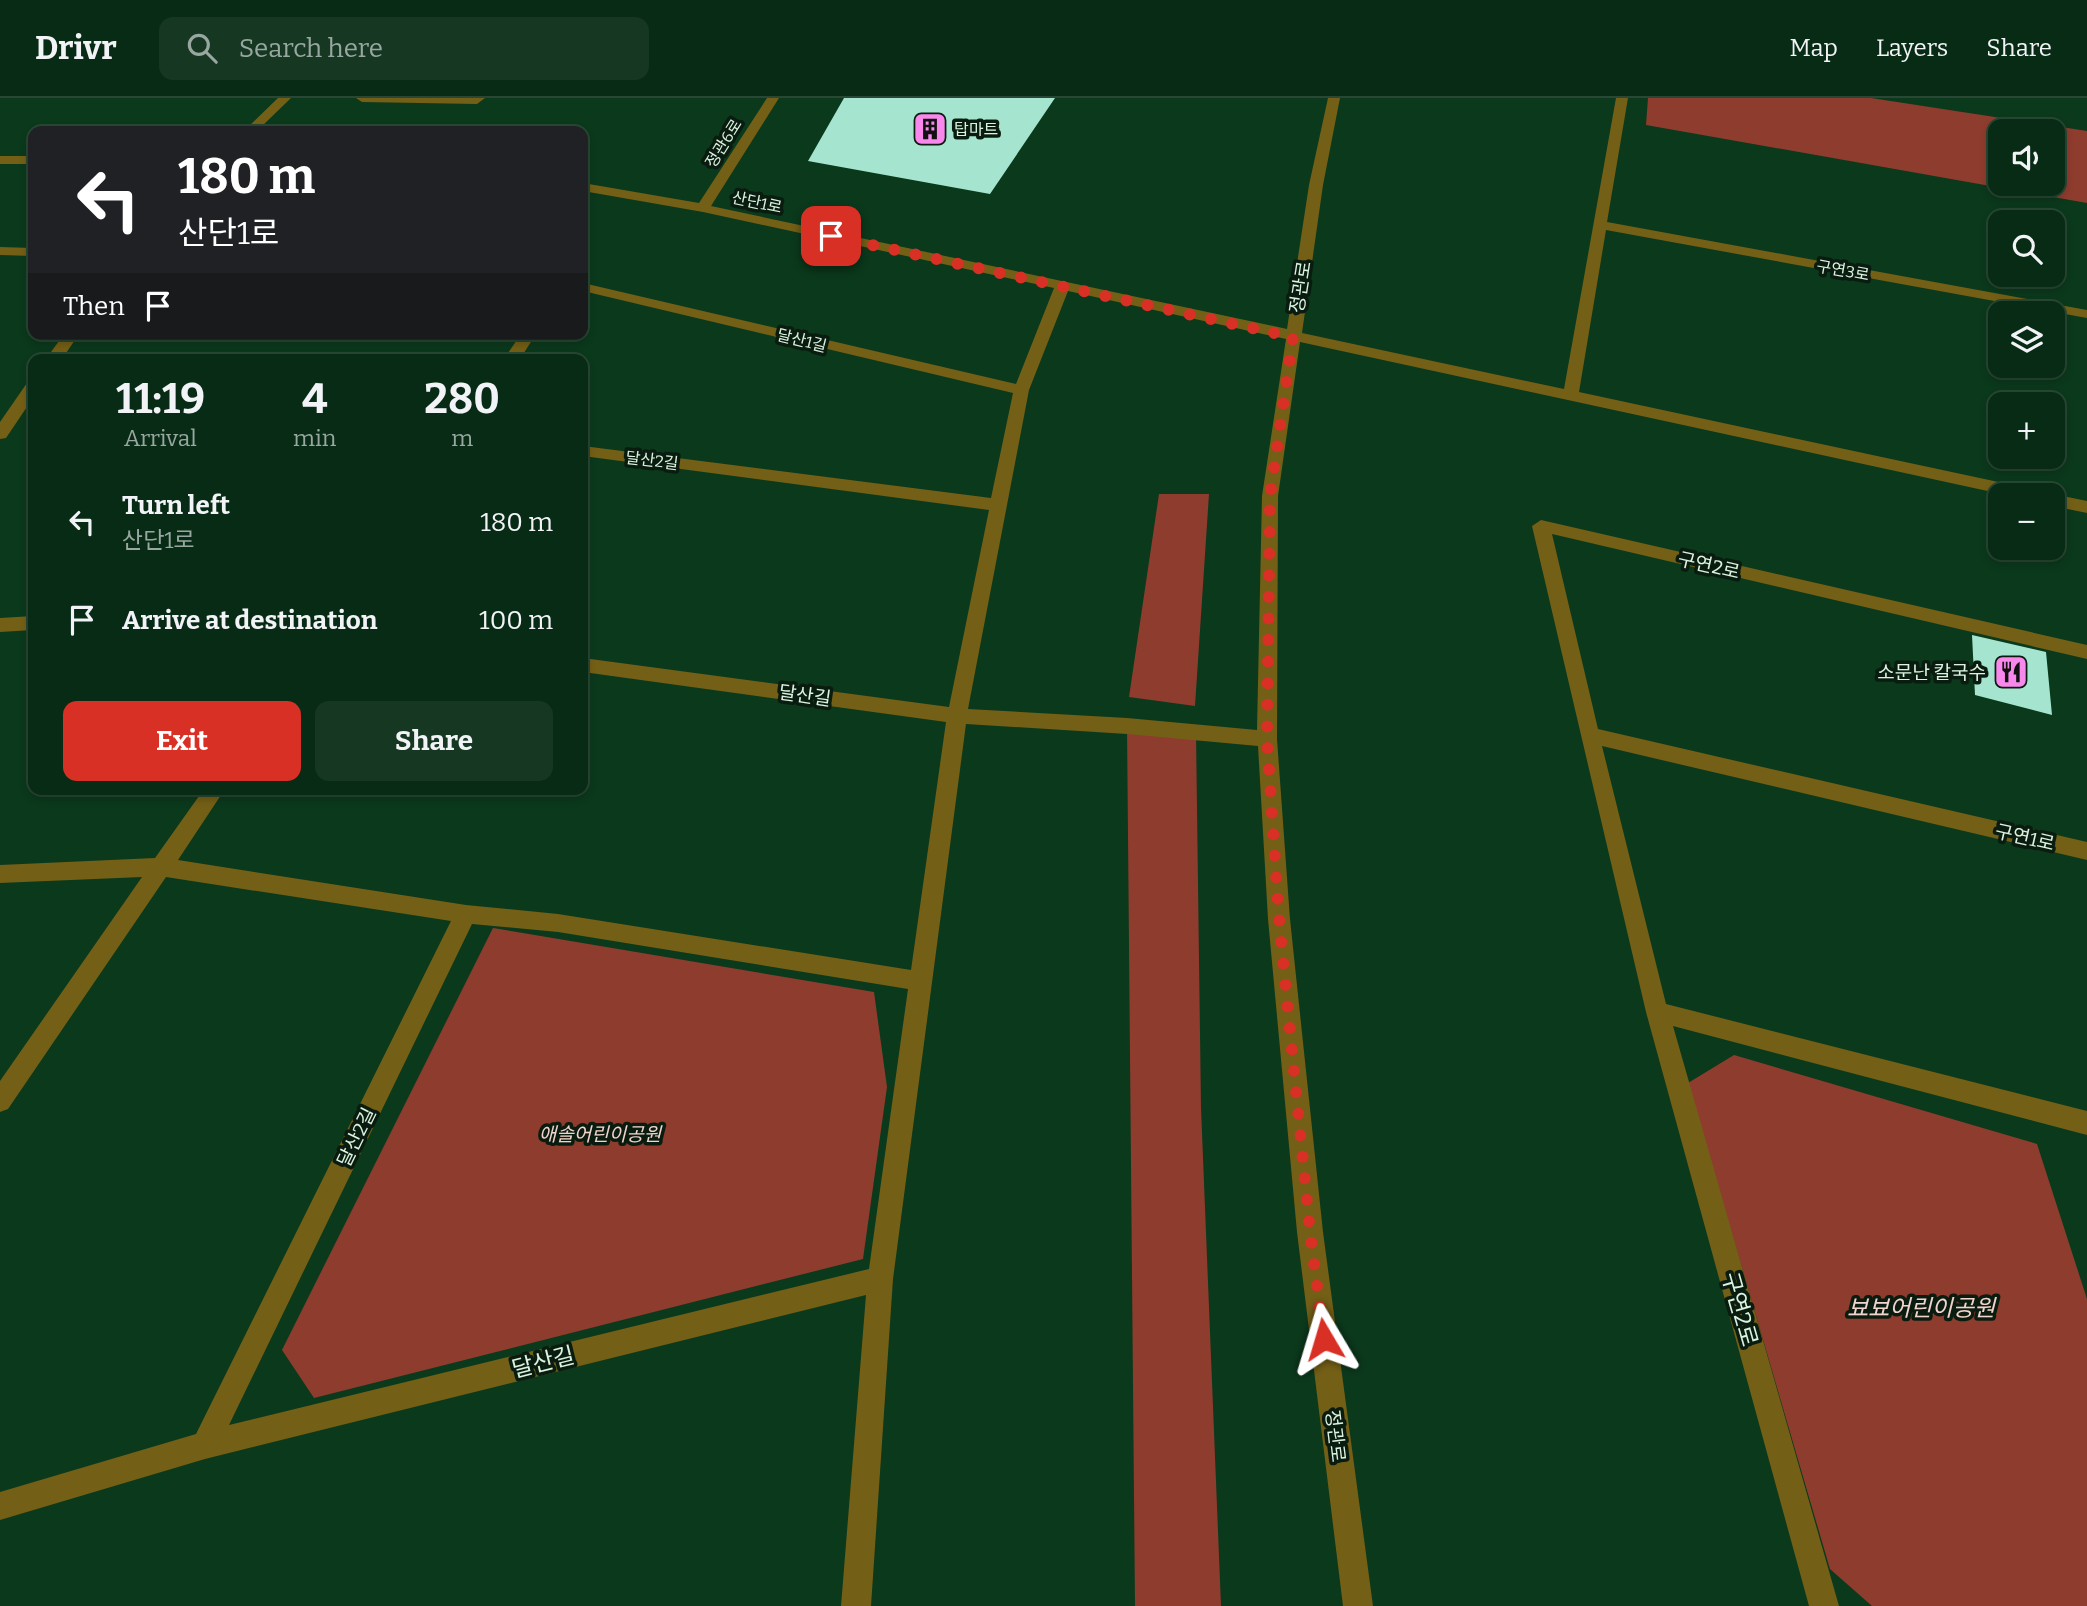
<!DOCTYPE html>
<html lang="en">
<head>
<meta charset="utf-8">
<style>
	:root { --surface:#082b15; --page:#163722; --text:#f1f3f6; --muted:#98a7a0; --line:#294734; --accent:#d93025 }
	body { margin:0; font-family:Bitter,"Noto Sans KR",serif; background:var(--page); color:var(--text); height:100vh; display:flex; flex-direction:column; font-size:26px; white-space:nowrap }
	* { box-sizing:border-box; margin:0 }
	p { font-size:23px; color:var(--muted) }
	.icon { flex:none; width:38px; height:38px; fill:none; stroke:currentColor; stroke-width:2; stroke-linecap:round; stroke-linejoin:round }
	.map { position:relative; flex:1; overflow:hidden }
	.sheet { position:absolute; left:28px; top:256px; width:560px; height:441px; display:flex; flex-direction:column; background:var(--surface); border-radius:14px; box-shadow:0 4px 10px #0003,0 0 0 2px var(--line) }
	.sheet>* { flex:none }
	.guide { position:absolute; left:28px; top:28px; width:560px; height:214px; border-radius:14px; box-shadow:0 4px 10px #0003,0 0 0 2px var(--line); background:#202124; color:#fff; overflow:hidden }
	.fabs { position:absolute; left:1988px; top:21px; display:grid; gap:14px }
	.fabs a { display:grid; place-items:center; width:77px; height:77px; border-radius:14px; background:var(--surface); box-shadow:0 4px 10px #0003,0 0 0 2px var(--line); font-size:35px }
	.pin { position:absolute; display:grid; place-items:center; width:60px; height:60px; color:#fff; margin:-30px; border-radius:14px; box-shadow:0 4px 10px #0006 }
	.me { position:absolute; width:77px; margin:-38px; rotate:353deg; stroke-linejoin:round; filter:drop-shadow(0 0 5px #0008) }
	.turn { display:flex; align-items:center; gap:24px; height:147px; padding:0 35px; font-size:32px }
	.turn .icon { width:91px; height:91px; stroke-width:2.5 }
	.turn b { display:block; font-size:49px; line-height:60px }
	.then { display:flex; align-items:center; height:66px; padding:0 35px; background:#0003; gap:14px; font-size:26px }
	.eta { display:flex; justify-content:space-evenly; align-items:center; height:119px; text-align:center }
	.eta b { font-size:42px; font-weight:700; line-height:49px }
	.cta { display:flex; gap:14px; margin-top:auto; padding:14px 35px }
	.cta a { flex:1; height:80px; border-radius:14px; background:var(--accent); color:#fff; font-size:28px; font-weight:700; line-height:80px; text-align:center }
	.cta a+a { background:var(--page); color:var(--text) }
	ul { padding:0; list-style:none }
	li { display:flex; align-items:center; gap:21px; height:98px; padding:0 35px }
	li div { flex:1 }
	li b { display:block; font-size:26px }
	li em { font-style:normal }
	header { display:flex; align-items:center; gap:42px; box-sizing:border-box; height:98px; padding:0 35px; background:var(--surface); border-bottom:2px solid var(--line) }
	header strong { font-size:33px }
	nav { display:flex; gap:38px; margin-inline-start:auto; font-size:24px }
	.search { width:490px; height:63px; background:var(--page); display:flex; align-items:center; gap:18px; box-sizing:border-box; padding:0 24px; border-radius:14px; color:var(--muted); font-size:26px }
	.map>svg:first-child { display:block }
	.green { fill:#8e3c2e; fill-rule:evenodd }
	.building { fill:#a5e5cf }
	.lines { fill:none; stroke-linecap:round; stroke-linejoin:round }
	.minor { fill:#745f16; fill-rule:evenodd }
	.route { stroke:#d93025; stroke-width:12; stroke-dasharray:0 21.6 }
	.labels { text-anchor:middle; stroke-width:7; stroke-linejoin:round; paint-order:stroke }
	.far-poi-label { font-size:16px; fill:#dbf3e0; stroke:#0a1c0f; text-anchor:start }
	.far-street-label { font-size:16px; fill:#dbf3e0; stroke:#0a1c0f }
	.street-label { font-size:19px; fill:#dbf3e0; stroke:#0a1c0f }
	.poi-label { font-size:19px; fill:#dbf3e0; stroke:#0a1c0f; text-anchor:end }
	.park-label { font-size:19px; font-style:italic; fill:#f1d4cd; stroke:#0a1c0f }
	.near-park-label { font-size:23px; font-style:italic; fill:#f1d4cd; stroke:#0a1c0f }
	.near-street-label { font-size:23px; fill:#dbf3e0; stroke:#0a1c0f }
</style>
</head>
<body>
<header>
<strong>Drivr</strong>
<div class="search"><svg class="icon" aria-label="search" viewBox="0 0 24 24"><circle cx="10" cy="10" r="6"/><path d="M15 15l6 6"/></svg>Search here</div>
<nav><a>Map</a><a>Layers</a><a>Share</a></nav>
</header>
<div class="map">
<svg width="2087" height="1508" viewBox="0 0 2087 1508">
	<rect width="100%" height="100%" fill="#0b391c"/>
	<!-- green -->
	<path class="green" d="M1648 0H1871L2087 33V105L1646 27ZM2000 33H2053V86H2000Z
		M1159 396H1209L1195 608 1129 599Z
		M1127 628 1196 635 1201 1010 1221 1508H1135Z
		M493 830 874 894 887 989 863 1161 314 1300 282 1252Z
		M1734 957 2037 1046 2087 1201V1508H1872L1830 1471 1688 985Z"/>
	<!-- building -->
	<path class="building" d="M844 0H1055L990 96 808 63Z
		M1972 537 2046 554 2052 617 1975 597Z"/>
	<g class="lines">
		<!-- minor -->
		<path class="minor" d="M278 0H291L257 33H244Z
			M356 0H485L477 6 362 4Z
			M767 0H779L711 108 1287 231 1309 87 1328 0H1340L1323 87 1302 235 1564 291 1616 0H1628L1607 124 2087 212V220L1606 132 1579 294 2031 391 2037 393 2039 397H2006L1300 244 1278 398 1277 641 1290 821 1323 1134 1373 1508H1343L1297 1134 1268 821 1258 648 1127 636 966 626 893 1181 871 1508H841L866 1197 205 1361 0 1422V1394L196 1336 451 823 166 779 8 1011 0 1014V983L142 779 0 785V767L155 760 204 691H225L178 762 466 807 558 816 911 872 946 624 583 574V560L949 609 989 412 583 358V348L991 400 1013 295 583 193V185L1016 286 1054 190 703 114 583 93V85L699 105ZM1068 193 1286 241 1262 398 1257 632 1127 620 968 611 1029 292ZM472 826 558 834 908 891 869 1171 229 1327Z
			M0 58H33V66H0Z
			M0 149 33 150V158L0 157Z
			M64 236H79L62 261H46Z
			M521 236H536L520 261H504Z
			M33 284V300L6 340 0 341V324L27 285Z
			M2053 396 2087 403V415L2053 408V397H2049Z
			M1541 422 2087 547V561L1552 436 1598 631 2087 744V762L1602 648 1666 906 2087 1013V1037L1673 928 1839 1508H1809L1646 914 1532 428Z
			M33 518V532L0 534V520Z"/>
	</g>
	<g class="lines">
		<!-- route -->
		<path class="route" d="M831 138 1293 239 1270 398 1267 641 1279 821 1310 1134 1324 1241"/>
	</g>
	<!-- icons -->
	<defs>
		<symbol id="building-square" viewBox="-11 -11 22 22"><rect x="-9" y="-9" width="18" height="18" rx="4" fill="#f888eb" stroke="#0a1c0f"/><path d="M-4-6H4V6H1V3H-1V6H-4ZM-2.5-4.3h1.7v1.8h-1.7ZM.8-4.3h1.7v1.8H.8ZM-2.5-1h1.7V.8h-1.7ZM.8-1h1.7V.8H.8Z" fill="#111"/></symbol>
		<symbol id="restaurant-square" viewBox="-11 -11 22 22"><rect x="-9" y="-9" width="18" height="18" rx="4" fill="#f888eb" stroke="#0a1c0f"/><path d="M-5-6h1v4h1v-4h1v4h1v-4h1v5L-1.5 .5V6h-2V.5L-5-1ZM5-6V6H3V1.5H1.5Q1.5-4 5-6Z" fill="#111"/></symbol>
	</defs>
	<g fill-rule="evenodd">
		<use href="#building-square" x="911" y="12" width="38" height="38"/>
		<use href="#restaurant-square" x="1992" y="555" width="38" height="38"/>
	</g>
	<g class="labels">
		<!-- far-poi labels -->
		<g class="far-poi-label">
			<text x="954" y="37">탑마트</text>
		</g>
		<!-- far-street labels -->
		<g class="far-street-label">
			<text transform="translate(723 45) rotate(-58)" y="6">정관6로</text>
			<text transform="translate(757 104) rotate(12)" y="6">산단1로</text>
			<text transform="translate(1843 172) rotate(10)" y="6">구연3로</text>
			<text transform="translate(802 242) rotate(14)" y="6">달산1길</text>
			<text transform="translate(652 362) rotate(7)" y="6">달산2길</text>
		</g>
		<!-- street labels -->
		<g class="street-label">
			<text transform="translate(1300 189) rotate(-81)" y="7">정관로</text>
			<text transform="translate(1709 467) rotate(13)" y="7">구연2로</text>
			<text transform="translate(805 597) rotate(8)" y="7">달산길</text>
			<text transform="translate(2025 739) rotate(13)" y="7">구연1로</text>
			<text transform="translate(356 1039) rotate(-64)" y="7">달산2길</text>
			<text transform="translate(1336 1338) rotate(83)" y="7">정관로</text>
		</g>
		<!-- poi labels -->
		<g class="poi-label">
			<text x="1986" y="581">소문난 칼국수</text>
		</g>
		<!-- park labels -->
		<g class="park-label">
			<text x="600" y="1043">애솔어린이공원</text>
		</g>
		<!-- near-park labels -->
		<g class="near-park-label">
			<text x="1921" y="1218">뵤뵤어린이공원</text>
		</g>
		<!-- near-street labels -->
		<g class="near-street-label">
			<text transform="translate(1740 1211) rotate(74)" y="8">구연2로</text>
			<text transform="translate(543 1264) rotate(-14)" y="8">달산길</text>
		</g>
	</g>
</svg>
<div class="fabs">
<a><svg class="icon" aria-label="sound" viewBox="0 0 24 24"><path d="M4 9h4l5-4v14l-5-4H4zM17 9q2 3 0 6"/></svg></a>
<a><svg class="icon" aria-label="search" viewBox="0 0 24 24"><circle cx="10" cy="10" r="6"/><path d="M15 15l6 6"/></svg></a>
<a><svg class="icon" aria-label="layers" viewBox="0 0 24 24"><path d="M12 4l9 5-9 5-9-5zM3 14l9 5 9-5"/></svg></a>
<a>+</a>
<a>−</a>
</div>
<div class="pin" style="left:831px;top:138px;background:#d93025"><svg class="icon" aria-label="arrive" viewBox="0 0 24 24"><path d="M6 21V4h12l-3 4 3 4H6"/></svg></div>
<svg class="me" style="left:1324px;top:1241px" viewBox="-20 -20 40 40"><path d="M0-17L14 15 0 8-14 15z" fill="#d93025" stroke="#fff" stroke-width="4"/></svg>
<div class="guide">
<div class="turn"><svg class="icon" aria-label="left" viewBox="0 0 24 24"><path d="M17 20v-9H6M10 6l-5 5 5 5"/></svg><div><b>180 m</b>산단1로</div></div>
<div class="then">Then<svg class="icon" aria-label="arrive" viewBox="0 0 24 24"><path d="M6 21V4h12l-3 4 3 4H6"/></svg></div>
</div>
<section class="sheet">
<div class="eta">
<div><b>11:19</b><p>Arrival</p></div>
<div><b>4</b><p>min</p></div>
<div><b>280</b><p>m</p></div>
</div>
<ul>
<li><svg class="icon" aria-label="left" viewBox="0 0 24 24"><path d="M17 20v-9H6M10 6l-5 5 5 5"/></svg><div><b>Turn left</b><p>산단1로</p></div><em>180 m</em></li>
<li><svg class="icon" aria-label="arrive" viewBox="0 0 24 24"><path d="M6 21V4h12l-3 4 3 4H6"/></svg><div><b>Arrive at destination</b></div><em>100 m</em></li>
</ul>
<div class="cta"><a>Exit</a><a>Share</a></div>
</section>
</div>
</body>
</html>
